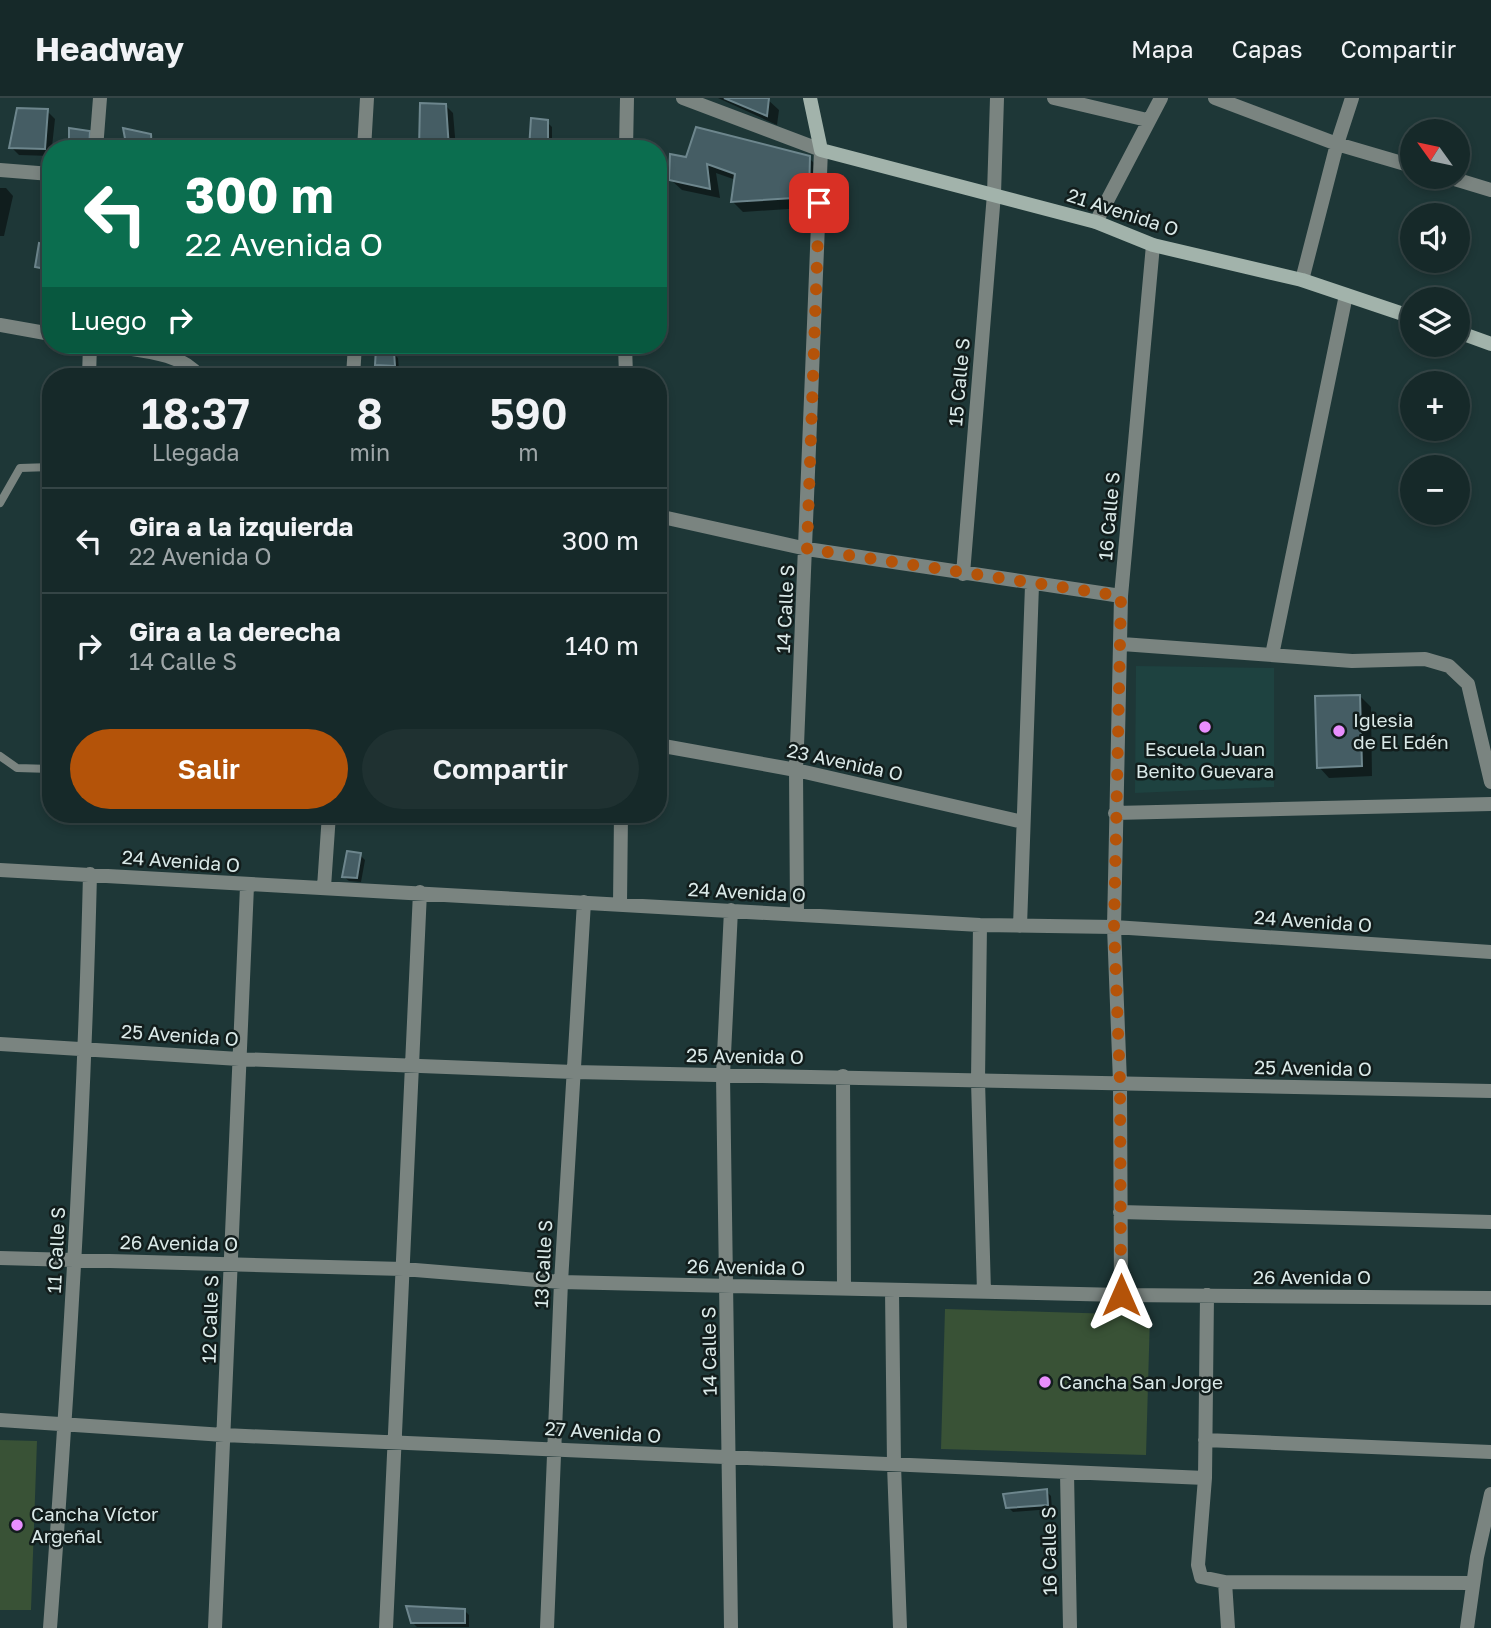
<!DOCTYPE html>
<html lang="es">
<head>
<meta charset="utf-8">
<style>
	:root { --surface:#162929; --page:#1f3131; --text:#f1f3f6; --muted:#9ea6a8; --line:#354546; --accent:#b45309 }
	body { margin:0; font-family:"Golos Text",sans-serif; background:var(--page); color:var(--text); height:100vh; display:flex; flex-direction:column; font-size:26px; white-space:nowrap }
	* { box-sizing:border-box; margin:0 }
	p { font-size:23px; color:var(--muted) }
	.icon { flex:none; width:38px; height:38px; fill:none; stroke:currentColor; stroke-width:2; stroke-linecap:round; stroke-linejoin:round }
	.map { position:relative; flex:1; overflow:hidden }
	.details { position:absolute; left:42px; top:270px; width:625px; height:455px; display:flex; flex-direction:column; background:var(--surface); border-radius:28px; box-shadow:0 4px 10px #0003,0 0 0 2px var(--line) }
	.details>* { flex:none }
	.hud { position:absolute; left:42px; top:42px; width:625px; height:214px; border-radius:28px; box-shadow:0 4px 10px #0003,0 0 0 2px var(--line); background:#0b6e4f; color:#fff; overflow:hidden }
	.needle { width:46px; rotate:303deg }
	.buttons { position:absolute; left:1400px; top:21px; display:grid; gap:14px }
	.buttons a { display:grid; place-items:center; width:70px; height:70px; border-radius:50%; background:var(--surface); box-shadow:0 4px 10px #0003,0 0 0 2px var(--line); font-size:35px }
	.pin { position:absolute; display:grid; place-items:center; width:60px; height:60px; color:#fff; margin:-30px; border-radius:14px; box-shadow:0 4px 10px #0006 }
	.me { position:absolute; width:77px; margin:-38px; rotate:0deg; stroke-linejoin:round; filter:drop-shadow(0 0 5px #0008) }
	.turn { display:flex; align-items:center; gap:24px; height:147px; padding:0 28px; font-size:32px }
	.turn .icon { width:91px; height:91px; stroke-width:2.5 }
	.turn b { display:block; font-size:49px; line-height:60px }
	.then { display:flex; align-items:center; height:66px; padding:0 28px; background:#0003; gap:14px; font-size:26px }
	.eta { display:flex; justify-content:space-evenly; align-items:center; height:119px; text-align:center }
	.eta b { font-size:42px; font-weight:600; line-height:49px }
	.primary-button { display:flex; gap:14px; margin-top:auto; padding:14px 28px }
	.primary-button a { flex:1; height:80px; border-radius:42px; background:var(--accent); color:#fff; font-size:28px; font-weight:600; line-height:80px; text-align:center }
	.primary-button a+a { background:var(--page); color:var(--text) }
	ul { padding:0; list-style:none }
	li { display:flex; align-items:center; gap:21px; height:105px; padding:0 28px; border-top:2px solid var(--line) }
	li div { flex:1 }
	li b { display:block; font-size:26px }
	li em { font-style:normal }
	header { display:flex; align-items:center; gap:42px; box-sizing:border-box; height:98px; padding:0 35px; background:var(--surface); border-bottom:2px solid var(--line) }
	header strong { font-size:33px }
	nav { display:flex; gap:38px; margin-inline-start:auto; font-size:24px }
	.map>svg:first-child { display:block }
	.built { fill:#1e4240 }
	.green { fill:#395236 }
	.shadow { fill:#0007 }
	.building { fill:#455d64; stroke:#6d868d; stroke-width:2 }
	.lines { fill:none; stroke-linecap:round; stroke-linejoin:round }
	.lane { stroke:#7a8480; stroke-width:8 }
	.street { stroke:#7a8480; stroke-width:14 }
	.secondary { stroke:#a2b3ab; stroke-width:14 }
	.route { stroke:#b45309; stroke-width:12; stroke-dasharray:0 21.6 }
	.poi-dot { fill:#e98efe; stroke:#121d1c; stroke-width:2.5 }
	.labels { text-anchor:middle; stroke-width:5; stroke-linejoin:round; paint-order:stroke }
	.street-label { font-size:19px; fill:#dae9e8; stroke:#121d1c }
	.poi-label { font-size:19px; fill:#dae9e8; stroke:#121d1c; text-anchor:start }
</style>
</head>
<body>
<header>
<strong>Headway</strong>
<nav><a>Mapa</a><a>Capas</a><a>Compartir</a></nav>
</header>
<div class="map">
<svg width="1491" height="1530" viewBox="0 0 1491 1530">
	<rect width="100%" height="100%" fill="#1e3737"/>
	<!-- built -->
	<path class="built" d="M1136 568 1274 570V689L1135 695Z"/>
	<!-- green -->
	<path class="green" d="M945 1211 1150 1217 1146 1357 941 1351Z
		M0 1342 37 1343 31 1512H0Z"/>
	<!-- shadow -->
	<path class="shadow" d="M718 0H766L779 12 777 27Z
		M445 7 453 15 456 51H420Z
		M47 13 55 21 51 58 19 57 11 49Z
		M547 24 552 29V51H530Z
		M150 37 155 42 156 51H128Z
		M688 60H809L820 71 819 109 743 114 732 103 736 82 716 75 720 100 682 92 671 82Z
		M0 90H6L13 98 4 138H0Z
		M51 149V178L37 168Z
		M393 255 398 260 399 272 382 271 377 266Z
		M1360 598 1371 609 1372 678 1329 680 1319 669Z
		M360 757 365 762 361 784 349 783 344 779Z
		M1046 1393 1051 1398 1052 1411 1013 1414 1008 1409Z
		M464 1512 469 1517V1529H417L412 1524Z"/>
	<!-- building -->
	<path class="building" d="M724 0H769L767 18Z
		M420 5 446 6 449 51H419Z
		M17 10 48 11 45 51 9 50Z
		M531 20 548 22V51H529Z
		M696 29 810 58 809 99 731 104 735 76 707 66 710 91 669 82 670 56 686 59Z
		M69 30 90 33 89 51H69Z
		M123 30 151 36 152 51H127Z
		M569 47 608 48V51H569Z
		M39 145 51 147V172L35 169Z
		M376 250 394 253 395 268 375 267Z
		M1360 597 1362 668 1317 670 1315 598Z
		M347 753 361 755 357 780 342 779Z
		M1047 1391 1048 1407 1006 1410 1003 1396Z
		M406 1508 465 1511V1525H411Z"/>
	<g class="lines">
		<!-- lane -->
		<path class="lane" d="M0 405 20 370 51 369
			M0 658 17 670 51 671"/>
		<!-- street -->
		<path class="street" d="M683 0 821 52 796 672 797 816
			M1054 0 1147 22
			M1215 0 1337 46 1412 68
			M96 51 100 0
			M364 51 367 0
			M626 51 627 0
			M0 72 51 76
			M1448 79 1491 92
			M1096 124 1161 0
			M1302 182 1337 46 1352 0
			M0 227 51 236
			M107 247C138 253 179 253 199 278
			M625 247 626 278
			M89 278 90 247
			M353 278 355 247
			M658 418 807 451 1121 498
			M963 476 994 96 997 0
			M1122 546 1352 563 1425 561 1449 568 1468 586 1491 684
			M1272 557 1346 197
			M658 647 796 672 1023 724
			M1115 715 1491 706
			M0 772 980 827 1114 829 1491 854
			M324 789 329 716
			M620 806 621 716
			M980 827 978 983 984 1194
			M1020 828 1032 487
			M0 946 239 961 574 974 1491 993
			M843 978 844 1191
			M1120 1114 1491 1124
			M0 1160 403 1171 561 1184 1121 1197 1491 1200
			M892 1192 894 1367 900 1530
			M1121 1197 1120 984 1114 829 1121 498 1153 147
			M1207 1197 1205 1380 1198 1467 1201 1479 1225 1484 1473 1485
			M0 1322 224 1337 1205 1380
			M1205 1342 1491 1354
			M1067 1375 1070 1530
			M1225 1484 1228 1530
			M50 1530C69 1279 84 1028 90 776
			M215 1530 247 788
			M386 1530 420 794
			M547 1530 561 1184 584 804
			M731 1530 723 977 731 812
			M1467 1530 1477 1459 1491 1396"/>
		<!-- secondary -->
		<path class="secondary" d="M810 0 821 52 1096 124 1153 147 1302 182 1412 219
			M1458 234 1491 246"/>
	</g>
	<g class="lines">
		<!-- route -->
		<path class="route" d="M819 105 807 451 1121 498 1114 829 1120 984 1121 1197"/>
	</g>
	<!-- markers -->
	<g class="poi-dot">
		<circle cx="1205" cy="629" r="7"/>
		<circle cx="1339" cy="633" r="7"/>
		<circle cx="1045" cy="1284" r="7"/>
		<circle cx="17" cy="1427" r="7"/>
	</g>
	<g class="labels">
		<!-- street labels -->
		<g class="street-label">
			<text transform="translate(1123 114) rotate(18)" y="7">21 Avenida O</text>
			<text transform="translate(959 284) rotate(-85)" y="7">15 Calle S</text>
			<text transform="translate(1109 418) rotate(-85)" y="7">16 Calle S</text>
			<text transform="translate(785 511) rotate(-87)" y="7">14 Calle S</text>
			<text transform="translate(845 664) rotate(12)" y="7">23 Avenida O</text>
			<text transform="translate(181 763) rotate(4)" y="7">24 Avenida O</text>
			<text transform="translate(747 794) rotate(3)" y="7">24 Avenida O</text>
			<text transform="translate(1313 823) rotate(4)" y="7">24 Avenida O</text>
			<text transform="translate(180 937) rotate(4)" y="7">25 Avenida O</text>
			<text transform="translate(745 958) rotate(1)" y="7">25 Avenida O</text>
			<text transform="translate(1313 970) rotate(1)" y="7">25 Avenida O</text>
			<text transform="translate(179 1145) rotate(1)" y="7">26 Avenida O</text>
			<text transform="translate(56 1152) rotate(-87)" y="7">11 Calle S</text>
			<text transform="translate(543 1166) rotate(-87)" y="7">13 Calle S</text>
			<text transform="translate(746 1169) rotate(1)" y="7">26 Avenida O</text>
			<text x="1312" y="1186">26 Avenida O</text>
			<text transform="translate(210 1221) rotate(-88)" y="7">12 Calle S</text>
			<text transform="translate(709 1253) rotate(-91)" y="7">14 Calle S</text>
			<text transform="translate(603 1334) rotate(4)" y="7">27 Avenida O</text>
			<text transform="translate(1049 1453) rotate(-91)" y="7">16 Calle S</text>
		</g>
		<!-- poi labels -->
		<g class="poi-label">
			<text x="1353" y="629">Iglesia<tspan x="1353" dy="22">de El Edén</tspan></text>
			<text x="1205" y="658" text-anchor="middle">Escuela Juan<tspan x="1205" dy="22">Benito Guevara</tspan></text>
			<text x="1059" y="1291">Cancha San Jorge</text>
			<text x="31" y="1423">Cancha Víctor<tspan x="31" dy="22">Argeñal</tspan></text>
		</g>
	</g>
</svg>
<div class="buttons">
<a><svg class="needle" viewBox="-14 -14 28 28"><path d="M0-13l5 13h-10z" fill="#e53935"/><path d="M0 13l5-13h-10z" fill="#9ea6a8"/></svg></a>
<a><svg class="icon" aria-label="sound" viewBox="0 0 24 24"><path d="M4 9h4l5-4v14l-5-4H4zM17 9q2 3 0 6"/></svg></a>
<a><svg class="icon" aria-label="layers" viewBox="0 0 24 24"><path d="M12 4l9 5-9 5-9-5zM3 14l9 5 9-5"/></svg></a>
<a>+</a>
<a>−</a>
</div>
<div class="pin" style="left:819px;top:105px;background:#d93025"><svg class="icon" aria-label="arrive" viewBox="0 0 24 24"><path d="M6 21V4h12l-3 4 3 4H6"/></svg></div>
<svg class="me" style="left:1121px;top:1197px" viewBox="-20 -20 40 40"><path d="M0-17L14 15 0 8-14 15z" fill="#b45309" stroke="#fff" stroke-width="4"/></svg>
<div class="hud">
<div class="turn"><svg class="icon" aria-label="left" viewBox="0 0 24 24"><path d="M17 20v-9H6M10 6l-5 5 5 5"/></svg><div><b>300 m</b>22 Avenida O</div></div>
<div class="then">Luego<svg class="icon" aria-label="right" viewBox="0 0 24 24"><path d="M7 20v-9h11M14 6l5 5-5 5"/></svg></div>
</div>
<section class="details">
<div class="eta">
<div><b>18:37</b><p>Llegada</p></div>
<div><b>8</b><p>min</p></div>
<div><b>590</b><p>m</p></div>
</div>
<ul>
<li><svg class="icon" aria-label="left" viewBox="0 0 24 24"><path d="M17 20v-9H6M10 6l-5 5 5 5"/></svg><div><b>Gira a la izquierda</b><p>22 Avenida O</p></div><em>300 m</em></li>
<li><svg class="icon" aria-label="right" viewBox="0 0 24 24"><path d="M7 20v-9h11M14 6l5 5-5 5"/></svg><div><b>Gira a la derecha</b><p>14 Calle S</p></div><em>140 m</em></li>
</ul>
<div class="primary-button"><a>Salir</a><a>Compartir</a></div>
</section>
</div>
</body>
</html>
